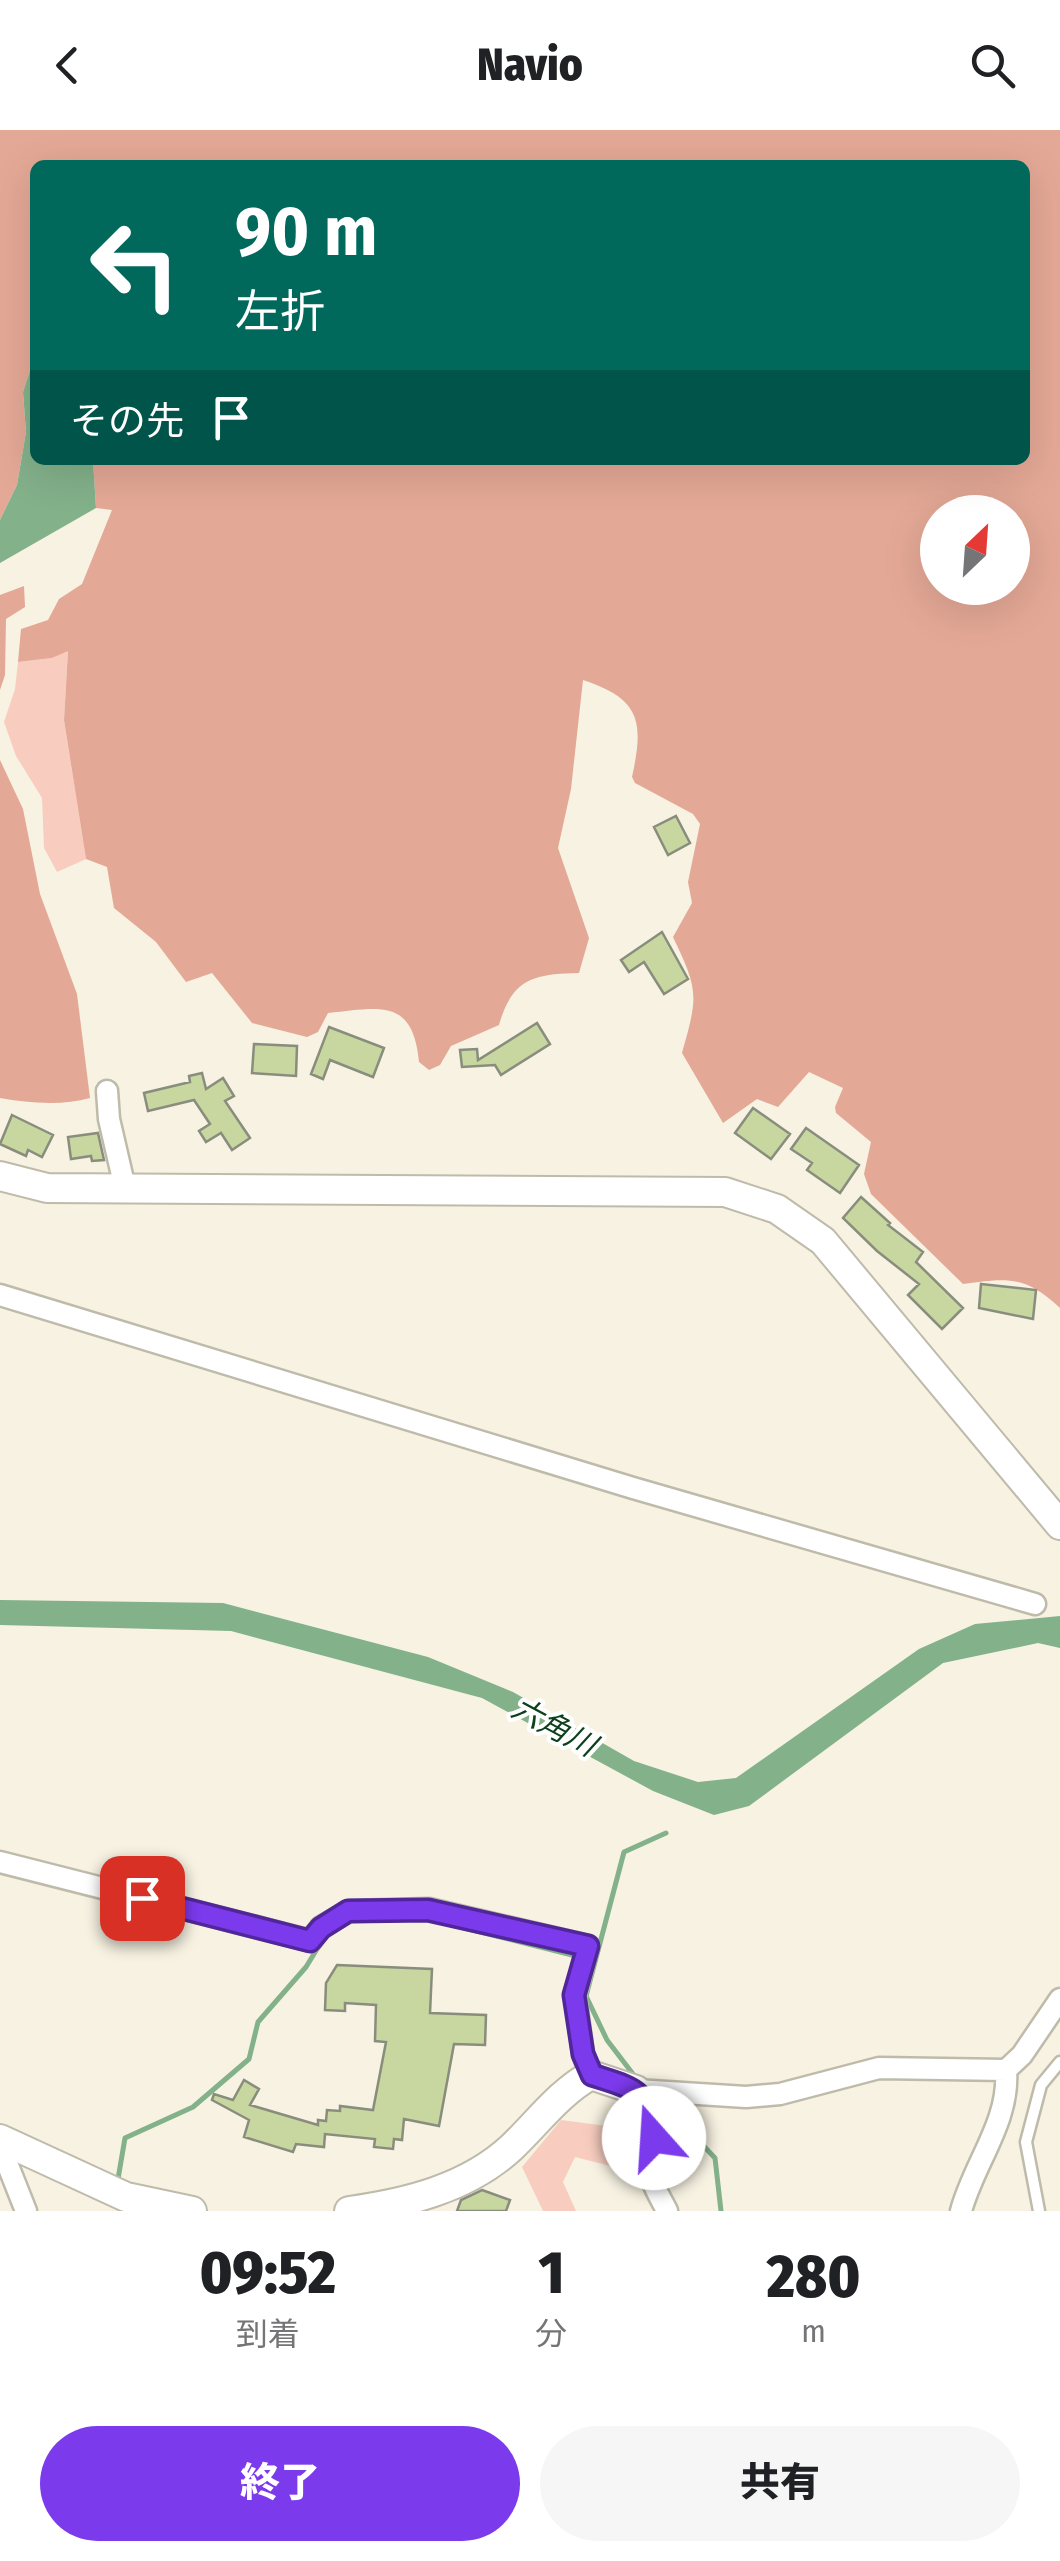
<!DOCTYPE html>
<html lang="ja">
<head>
<meta charset="utf-8">
<style>
	:root { --surface:#fff; --page:#f6f6f6; --text:#202124; --muted:#757577; --accent:#7c3aed }
	body { margin:0; font-family:"Fira Sans Condensed","Noto Sans JP",sans-serif; background:var(--page); color:var(--text); height:100vh; display:flex; flex-direction:column; font-size:38px; white-space:nowrap }
	* { box-sizing:border-box; margin:0 }
	p { font-size:32px; color:var(--muted) }
	.icon { flex:none; width:55px; height:55px; fill:none; stroke:currentColor; stroke-width:2; stroke-linecap:round; stroke-linejoin:round }
	.map { position:relative; height:2081px; overflow:hidden }
	.details { display:flex; flex-direction:column; background:var(--surface); flex:1 }
	.details>* { flex:none }
	.hud { position:absolute; left:30px; top:30px; width:1000px; height:305px; border-radius:15px; box-shadow:0 10px 40px #0002; background:#00695c; color:#fff; overflow:hidden }
	.needle { width:65px; rotate:25deg }
	.fabs { position:absolute; left:920px; top:365px; display:grid; gap:20px }
	.fabs a { display:grid; place-items:center; width:110px; height:110px; border-radius:50%; background:var(--surface); box-shadow:0 10px 40px #0002; font-size:50px }
	.pin { position:absolute; display:grid; place-items:center; width:85px; height:85px; color:#fff; margin:-42px; border-radius:20px; box-shadow:0 5px 15px #0006 }
	.me { position:absolute; width:110px; margin:-55px; rotate:341deg; stroke-linejoin:round; filter:drop-shadow(0 0 8px #0008) }
	.turn { display:flex; align-items:center; gap:35px; height:210px; padding:0 40px; font-size:45px }
	.turn .icon { width:130px; height:130px; stroke-width:2.5 }
	.turn b { display:block; font-size:70px; line-height:85px }
	.then { display:flex; align-items:center; height:95px; padding:0 40px; background:#0003; gap:20px; font-size:38px }
	.eta { display:flex; justify-content:space-evenly; align-items:center; height:170px; text-align:center }
	.eta b { font-size:60px; font-weight:800; line-height:70px }
	.button { display:flex; gap:20px; margin-top:auto; padding:20px 40px }
	.button a { flex:1; height:115px; border-radius:60px; background:var(--accent); color:#fff; font-size:40px; font-weight:800; line-height:115px; text-align:center }
	.button a+a { background:var(--page); color:var(--text) }
	header { display:flex; justify-content:space-between; align-items:center; height:130px; padding:0 40px; background:var(--surface); font-size:45px; font-weight:800 }
	.map>svg:first-child { display:block }
	.green { fill:#f8cdc0 }
	.forest { fill:#e4a896; fill-rule:evenodd }
	.water { fill:#83b18a }
	.lines { fill:none; stroke-linecap:round; stroke-linejoin:round }
	.stream { stroke:#83b18a; stroke-width:5 }
	.building { fill:#c7d79f; stroke:#898d7e; stroke-width:2.5 }
	.lane-casing { stroke:#bfbbab; stroke-width:15 }
	.street-casing { stroke:#bfbbab; stroke-width:25 }
	.secondary-casing { stroke:#bfbbab; stroke-width:32 }
	.lane { stroke:#fff; stroke-width:10 }
	.street { stroke:#fff; stroke-width:20 }
	.secondary { stroke:#fff; stroke-width:28 }
	.route-casing { stroke:#51269a; stroke-width:25 }
	.route { stroke:#7c3aed; stroke-width:18 }
	.labels { text-anchor:middle; stroke-width:8; stroke-linejoin:round; paint-order:stroke }
	.water-label { font-size:30px; font-style:italic; fill:#0c411b; stroke:#fff }
</style>
</head>
<body>
<header><svg class="icon" aria-label="back" viewBox="0 0 24 24"><path d="M15 5l-7 7 7 7"/></svg>Navio<svg class="icon" aria-label="search" viewBox="0 0 24 24"><circle cx="10" cy="10" r="6"/><path d="M15 15l6 6"/></svg></header>
<div class="map">
<svg width="1060" height="2081" viewBox="0 0 1060 2081">
	<rect width="100%" height="100%" fill="#f7f2e2"/>
	<!-- green -->
	<path class="green" d="M68 520 64 590 86 729 57 742 44 718 42 668 16 626 4 592 15 559 18 532 52 528Z
		M561 1990 607 1996 634 2042 575 2027 563 2052 576 2081H543L522 2037Z"/>
	<!-- forest -->
	<path class="forest" d="M0 0H1060V1178C1025 1145 1008 1148 963 1154L871 1064 864 1044 871 1012 836 983 835 977 843 958 809 942 778 977 757 969 723 993 682 923C698 866 699 861 673 807L692 773 688 752 700 694 693 684 635 653 632 647C644 592 641 569 583 550L571 659 558 718 589 808 579 843C533 844 512 849 499 895L451 916 440 935 429 940 419 932C413 867 379 878 328 883L318 902 307 907 252 893 212 843 186 852 156 812 114 778 107 737 86 729 64 590 68 521 52 528 18 532 21 499 48 490 59 469 82 454 112 380 96 378 93 330H1025V35H35V225L23 262 26 302 17 355 0 390ZM938 382H1012V458H938Z
		M24 456 25 477 6 489 5 545 0 560V465Z
		M0 630 23 679 40 764 77 864 90 968C62 976 28 973 0 968Z"/>
	<!-- water -->
	<path class="water" d="M35 225V330H93L96 378 0 433V390L17 355 26 302 23 262Z
		M0 1470 223 1473 428 1527 513 1562 634 1631 698 1652 736 1648 919 1519 975 1494 1060 1486V1518L1038 1513 943 1533 749 1676 714 1685 653 1661 482 1568 231 1501 0 1495Z"/>
	<g class="lines">
		<!-- stream -->
		<path class="stream" d="M440 1792 580 1827
			M636 1948 607 1910 586 1866 624 1722 666 1703
			M662 1972 715 2028 721 2081
			M118 2049 125 2008 193 1977 249 1929 258 1892 306 1837 325 1806 342 1796"/>
	</g>
	<!-- building -->
	<path class="building" d="M676 686 690 713 668 725 654 697Z
		M662 802 688 849 664 864 644 832 629 842 621 830Z
		M537 893 550 914 501 945 495 935 462 937 460 920 477 919 478 930Z
		M329 897 384 918 373 947 330 930 323 949 311 944Z
		M254 914 297 916 296 946 252 943Z
		M202 943 206 959 223 948 234 966 225 971 250 1008 232 1020 221 1003 206 1012 199 1001 210 994 194 970 148 981 144 963 190 952 189 946Z
		M753 978 790 1004 771 1029 735 1003Z
		M12 985 53 1005 42 1027 28 1020 26 1026 0 1014Z
		M806 998 859 1035 840 1063 807 1040 812 1033 791 1019Z
		M98 1003 104 1030 92 1031 91 1026 71 1029 68 1007Z
		M861 1067 890 1093 888 1095 923 1122 916 1132 963 1178 942 1199 908 1165 919 1154 877 1121 843 1088Z
		M981 1154 1036 1160 1033 1189 979 1178Z
		M337 1835 432 1839 430 1883 486 1885 485 1915 454 1914 439 1996 404 1989 402 2010 394 2009 393 2019 374 2017 375 2009 325 2004 324 2017 296 2014 293 2022 244 2007 249 1990 212 1970 214 1964 233 1970 244 1950 259 1959 250 1975 318 1995V1990L326 1991 327 1980 340 1981V1976L373 1980 386 1912 375 1911 376 1875 345 1873V1881L325 1880 326 1853Z
		M482 2060 510 2070 506 2081H457L461 2070Z"/>
	<g class="lines">
		<defs>
			<path id="lane" d="M1039 2081 1026 2012 1041 1955 1060 1932"/>
			<path id="street" d="M107 961 109 989 125 1058
				M0 1165 633 1358 1035 1474
				M0 1732 311 1811 321 1797 349 1781 429 1779 588 1816 575 1865 583 1924 591 1945
				M636 1960 746 1967 780 1964 879 1938 1006 1940 1022 1925 1060 1869
				M636 1960C665 1999 646 2006 651 2044 652 2056 662 2070 667 2081
				M6 2012 7 2033 26 2081
				M961 2081C974 2033 1010 1991 1006 1940"/>
			<path id="secondary" d="M0 1046 47 1058 725 1062 777 1079 823 1111 1060 1395
				M0 2009 126 2067 192 2081
				M349 2081C407 2073 468 2058 512 2017 538 1992 560 1962 591 1945L636 1960"/>
		</defs>
		<!-- lane casing -->
		<use href="#lane" class="lane-casing"/>
		<!-- street casing -->
		<use href="#street" class="street-casing"/>
		<!-- secondary casing -->
		<use href="#secondary" class="secondary-casing"/>
		<!-- lane -->
		<use href="#lane" class="lane"/>
		<!-- street -->
		<use href="#street" class="street"/>
		<!-- secondary -->
		<use href="#secondary" class="secondary"/>
	</g>
	<g class="lines">
		<defs>
			<path id="route" d="M142 1768 310 1811 321 1798 348 1781 428 1780 588 1816 574 1865 583 1924 592 1945C635 1959 648 1959 654 2008"/>
		</defs>
		<!-- route casing -->
		<use href="#route" class="route-casing"/>
		<!-- route -->
		<use href="#route" class="route"/>
	</g>
	<g class="labels">
		<!-- water labels -->
		<g class="water-label">
			<text transform="translate(554 1597) rotate(28)" y="10">六角川</text>
		</g>
	</g>
</svg>
<div class="fabs">
<a><svg class="needle" viewBox="-14 -14 28 28"><path d="M0-13l5 13h-10z" fill="#e53935"/><path d="M0 13l5-13h-10z" fill="#757577"/></svg></a>
</div>
<div class="pin" style="left:142px;top:1768px;background:#d93025"><svg class="icon" aria-label="arrive" viewBox="0 0 24 24"><path d="M6 21V4h12l-3 4 3 4H6"/></svg></div>
<svg class="me" style="left:654px;top:2008px" viewBox="-20 -20 40 40"><circle r="19" fill="#fff"/><path d="M0-13L10 11 0 6-10 11z" fill="#7c3aed"/></svg>
<div class="hud">
<div class="turn"><svg class="icon" aria-label="left" viewBox="0 0 24 24"><path d="M17 20v-9H6M10 6l-5 5 5 5"/></svg><div><b>90 m</b>左折</div></div>
<div class="then">その先<svg class="icon" aria-label="arrive" viewBox="0 0 24 24"><path d="M6 21V4h12l-3 4 3 4H6"/></svg></div>
</div>
</div>
<section class="details">
<div class="eta">
<div><b>09:52</b><p>到着</p></div>
<div><b>1</b><p>分</p></div>
<div><b>280</b><p>m</p></div>
</div>
<div class="button"><a>終了</a><a>共有</a></div>
</section>
</body>
</html>
